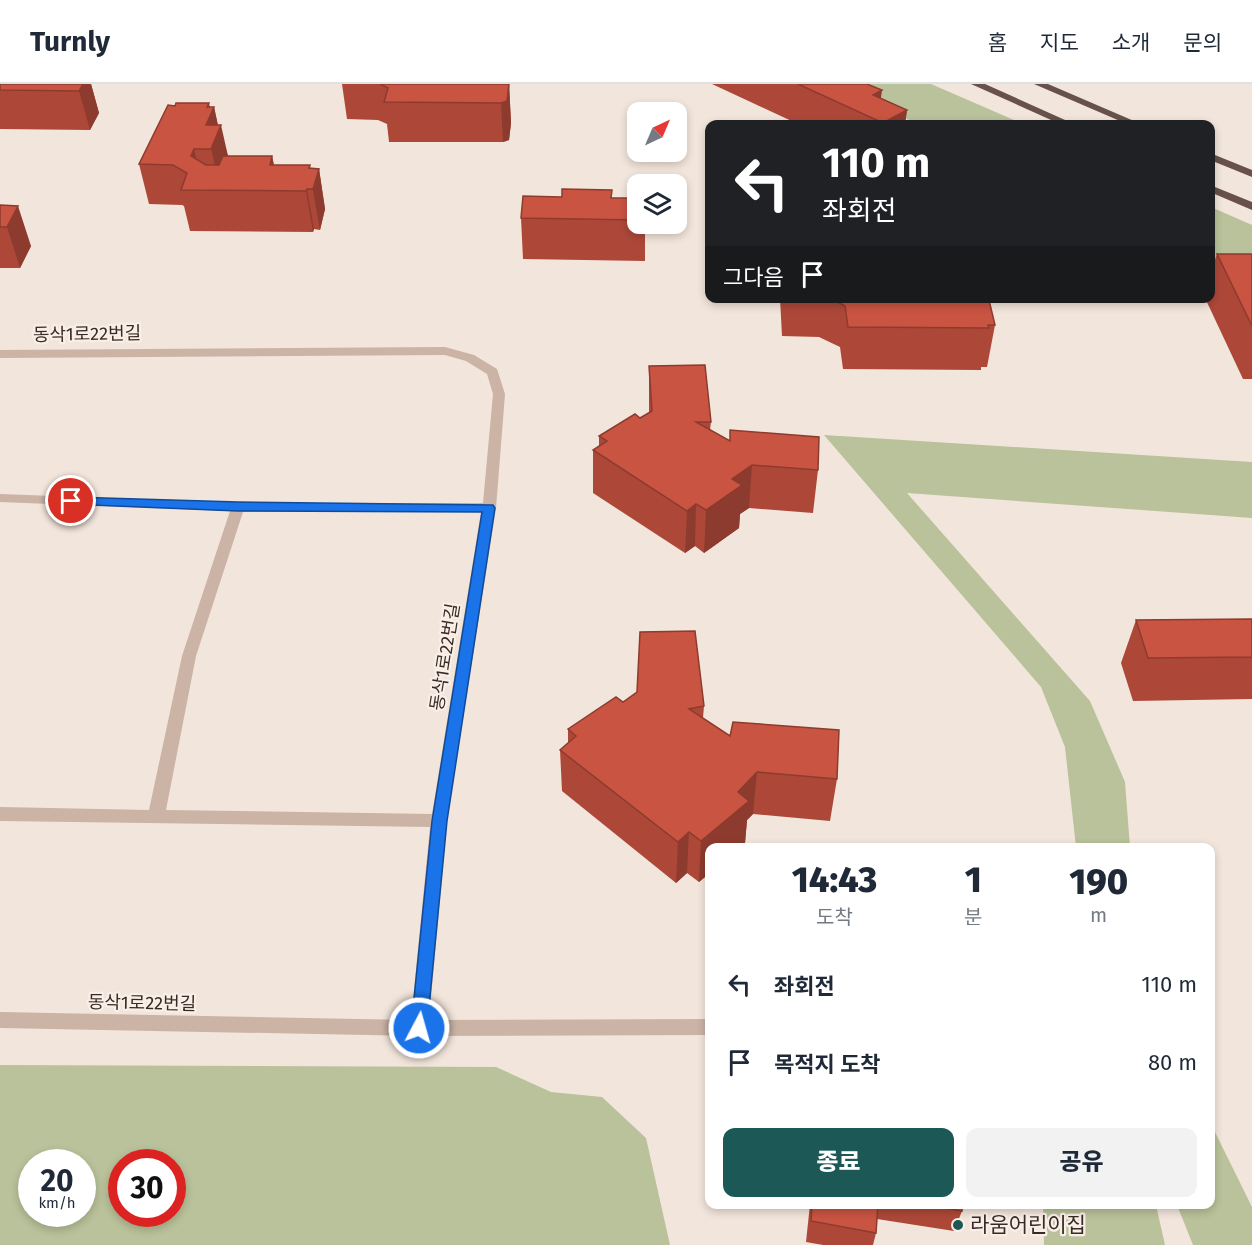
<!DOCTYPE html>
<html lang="ko">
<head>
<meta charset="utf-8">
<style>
	:root { --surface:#fff; --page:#f2f2f3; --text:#1f2937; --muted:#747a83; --line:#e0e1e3; --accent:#1c5956 }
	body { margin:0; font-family:"Fira Sans","Noto Sans KR",sans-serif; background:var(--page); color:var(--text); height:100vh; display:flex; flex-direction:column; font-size:22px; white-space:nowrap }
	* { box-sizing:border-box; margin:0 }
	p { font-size:20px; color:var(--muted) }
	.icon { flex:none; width:33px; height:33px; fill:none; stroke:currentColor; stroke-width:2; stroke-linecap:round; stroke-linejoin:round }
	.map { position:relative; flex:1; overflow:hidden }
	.panel { position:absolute; left:705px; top:759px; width:510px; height:366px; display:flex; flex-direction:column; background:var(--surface); border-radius:12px; box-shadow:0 3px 9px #0003 }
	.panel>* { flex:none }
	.hud { position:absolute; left:705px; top:36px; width:510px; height:183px; border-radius:12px; box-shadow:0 3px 9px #0003; background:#202124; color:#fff; overflow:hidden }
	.needle { width:39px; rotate:44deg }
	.buttons { position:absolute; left:627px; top:18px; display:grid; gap:12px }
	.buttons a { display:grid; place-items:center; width:60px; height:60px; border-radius:12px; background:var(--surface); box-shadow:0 3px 9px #0003; font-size:30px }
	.speed { position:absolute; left:18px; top:1065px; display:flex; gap:12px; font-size:30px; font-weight:700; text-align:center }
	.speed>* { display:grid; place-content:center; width:78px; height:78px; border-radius:50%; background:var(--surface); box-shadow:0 3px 9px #0003; line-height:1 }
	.speed small { font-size:15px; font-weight:400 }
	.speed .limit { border:9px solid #d22; background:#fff; color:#111 }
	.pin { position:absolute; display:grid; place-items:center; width:51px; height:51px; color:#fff; margin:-26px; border:3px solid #fff; border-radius:50%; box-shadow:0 2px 6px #0007 }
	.me { position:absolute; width:66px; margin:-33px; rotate:6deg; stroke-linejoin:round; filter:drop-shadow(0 0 4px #0008) }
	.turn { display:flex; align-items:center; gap:21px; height:126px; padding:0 18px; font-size:27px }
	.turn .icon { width:78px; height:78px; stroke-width:2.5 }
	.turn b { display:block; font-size:42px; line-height:51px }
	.then { display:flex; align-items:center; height:57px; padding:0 18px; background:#0003; gap:12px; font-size:22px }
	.eta { display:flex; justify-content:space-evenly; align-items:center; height:102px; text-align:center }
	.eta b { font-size:36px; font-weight:800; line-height:42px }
	.button { display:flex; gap:12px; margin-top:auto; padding:12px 18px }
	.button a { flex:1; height:69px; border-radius:12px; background:var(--accent); color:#fff; font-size:24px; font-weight:800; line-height:69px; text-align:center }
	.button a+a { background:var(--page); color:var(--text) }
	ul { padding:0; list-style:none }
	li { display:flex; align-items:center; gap:18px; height:78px; padding:0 18px }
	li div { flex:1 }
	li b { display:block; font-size:22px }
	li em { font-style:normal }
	header { display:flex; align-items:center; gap:36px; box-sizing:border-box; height:84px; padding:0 30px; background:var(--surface); border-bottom:2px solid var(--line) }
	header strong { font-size:28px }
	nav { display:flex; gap:33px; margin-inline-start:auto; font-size:21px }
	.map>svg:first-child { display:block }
	.green { fill:#b9c29a; fill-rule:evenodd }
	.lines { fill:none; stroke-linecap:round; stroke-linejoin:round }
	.minor { fill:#cbb3a6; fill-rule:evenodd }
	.trunk { fill:#68514b; fill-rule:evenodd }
	.wall { fill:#ad4839 }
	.shaded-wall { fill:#8d3b2e }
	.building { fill:#c95442; stroke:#8d3b2e; stroke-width:1.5 }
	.route { fill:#1a73e8; stroke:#114b97; stroke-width:1.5 }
	.poi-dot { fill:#1c5956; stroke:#faefe7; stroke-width:2 }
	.labels { text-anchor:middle; stroke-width:4.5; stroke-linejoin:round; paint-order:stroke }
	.street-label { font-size:18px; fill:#372a27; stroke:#faefe7 }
	.near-poi-label { font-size:21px; fill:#372a27; stroke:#faefe7; text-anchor:start }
</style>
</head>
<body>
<header>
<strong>Turnly</strong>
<nav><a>홈</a><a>지도</a><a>소개</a><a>문의</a></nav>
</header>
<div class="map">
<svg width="1252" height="1161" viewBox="0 0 1252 1161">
	<rect width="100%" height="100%" fill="#f2e5db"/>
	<!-- green -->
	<path class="green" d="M828 0H931L1023 40H918Z
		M1211 123 1252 141V192L1211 173Z
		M824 351 1252 378V434L907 409 1090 617 1125 698 1130 763H1076L1065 663 1041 603Z
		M0 981 496 983 551 1008 602 1013 646 1054 670 1161H0ZM32 1078H82V1130H32ZM122 1078H172V1130H122Z
		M1211 1040 1252 1123V1161H1193L1177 1121 1210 1120Z
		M1043 1121H1156L1165 1161H1044Z"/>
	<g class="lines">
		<!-- minor -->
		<path class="minor" d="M445 263 474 271 497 285 505 310 496 424 447 737 429 936 710 935V951L419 952 0 944V928L411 936 430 743 0 737V723L149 726 182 572 230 427 0 418V410L238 419H483L493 310 487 290 466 277 445 271 0 274V266ZM243 428H481L432 730 166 726 196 572Z"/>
		<!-- trunk -->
		<path class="trunk" d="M971 0H985L1074 40H1060Z
			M1034 0H1048L1141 40H1127Z
			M1210 69 1252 86V93L1210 76Z
			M1210 101 1252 118V126L1210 108Z"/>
	</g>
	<!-- wall -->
	<path class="wall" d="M0 0H91L99 29 90 46 0 45Z
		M342 0H509L511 39 509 56 503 58H389L387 40 378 36 347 35Z
		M712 0H798L881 14 907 26 905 40H798Z
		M209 19V23H214L218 41 228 72H272L274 81H310V84L319 85 325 125 320 146 314 145 313 148 190 147 184 122 182 121 149 120 139 80 175 22Z
		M612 114H638V140H645V177L523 175 521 134Z
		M0 121 31 162 20 184H0Z
		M1217 170H1252V295H1243L1205 214H1210V190Z
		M780 214H977L995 241 987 283H981V286L843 285 840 263 819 253 782 252Z
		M649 282 711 338 710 346 730 357 818 386 813 429 749 424 740 430 739 444 704 469 695 462 685 469 593 409V366L599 362V352L640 334 649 329Z
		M1252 535V615L1133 617 1121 579 1136 536Z
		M623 618 704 622 703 634 730 652 837 695 830 737 753 730 747 736 745 759 699 798 687 789 676 799 562 707 560 666 568 659V645Z
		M810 1120H962V1127L954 1147 877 1135 876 1149 873 1161H823L806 1158Z"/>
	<!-- shaded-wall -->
	<path class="shaded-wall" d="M83 0H91L99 29 90 46 79 7Z
		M509 0 511 39 509 56 503 58 501 19Z
		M882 6 878 36 873 11Z
		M209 19 211 30 214 23 219 47 221 41 230 81 220 105 206 41 207 23Z
		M907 26 905 40H883V39Z
		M194 65 203 104 191 72Z
		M272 72 279 107 270 81Z
		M310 81 313 103 319 85 325 125 320 146 309 84Z
		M307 105 314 145 313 148 306 107Z
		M18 122 31 162 20 184 7 143Z
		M752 381 749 424 740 430 739 444 704 469 706 426 732 395Z
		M696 420 695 462 685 469 687 427Z
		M757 688 753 730 747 736 745 759 739 764H710V789L699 798 701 757 738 708Z
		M689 748 687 789 676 799 678 758Z"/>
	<!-- building -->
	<path class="building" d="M0 0H83L79 7 0 6Z
		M380 0H509L507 17 501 19 384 18 388 4Z
		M798 0H867L882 6 873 11 907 26 883 39Z
		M176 19H209L207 23H214L206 41H221L211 65H194L191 72 206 81H219L223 72H272L270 81H310L309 84 319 85 313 105H307L306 107 181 106 187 89 173 81 139 80 168 21 175 22Z
		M562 105 612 106 611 114H638V136L521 134 523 112 562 113Z
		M0 121 18 122 7 143H0Z
		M1217 170H1252V242Z
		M830 214H977L978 216H989L995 241H988L989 244 848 243 845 222Z
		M705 281 711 338H696L730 357V346L819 353 818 386 752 381 732 395 742 401 706 426 696 420 687 427 593 366 607 357 599 352 635 330 640 334 652 327 649 282Z
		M1252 535V573L1148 574 1136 536Z
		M695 547 704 622 689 625 730 652 733 638 839 646 837 695 757 688 738 708 749 717 701 757 689 748 678 758 560 666 576 652 568 645 616 613 623 618 637 608 640 548Z
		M812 1120H878L876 1149 811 1137Z
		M924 1120H962V1127Z"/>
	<!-- route -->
	<path class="route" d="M71 413 238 418 493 421 495 424 447 737 427 944 425 949 419 951 413 949 411 944 432 737 482 428 238 427 67 420 65 417 67 414Z"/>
	<!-- markers -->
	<circle class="poi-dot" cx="958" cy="1141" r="6"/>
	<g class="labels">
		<!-- street labels -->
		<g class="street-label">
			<text transform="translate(87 250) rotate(-1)" y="6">동삭1로22번길</text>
			<text transform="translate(445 573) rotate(-81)" y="6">동삭1로22번길</text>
			<text transform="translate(142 919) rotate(1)" y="6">동삭1로22번길</text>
		</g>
		<!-- near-poi labels -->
		<g class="near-poi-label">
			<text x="970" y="1148">라움어린이집</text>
		</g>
	</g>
</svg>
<div class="buttons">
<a><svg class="needle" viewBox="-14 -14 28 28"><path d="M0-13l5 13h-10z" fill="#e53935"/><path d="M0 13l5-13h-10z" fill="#747a83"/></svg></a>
<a><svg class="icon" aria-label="layers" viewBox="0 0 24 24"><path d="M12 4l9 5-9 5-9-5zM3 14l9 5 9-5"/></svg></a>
</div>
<div class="speed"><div>20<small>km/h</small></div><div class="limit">30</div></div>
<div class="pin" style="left:71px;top:417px;background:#d93025"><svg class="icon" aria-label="arrive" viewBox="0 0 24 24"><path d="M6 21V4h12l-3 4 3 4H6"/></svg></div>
<svg class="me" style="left:419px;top:944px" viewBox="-20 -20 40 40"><circle r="17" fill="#1a73e8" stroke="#fff" stroke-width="3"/><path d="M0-11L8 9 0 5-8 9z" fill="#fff"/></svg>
<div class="hud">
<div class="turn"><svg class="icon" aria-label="left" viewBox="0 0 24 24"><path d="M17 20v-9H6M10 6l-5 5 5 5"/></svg><div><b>110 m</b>좌회전</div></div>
<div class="then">그다음<svg class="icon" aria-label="arrive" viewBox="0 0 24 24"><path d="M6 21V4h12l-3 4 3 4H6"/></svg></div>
</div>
<section class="panel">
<div class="eta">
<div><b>14:43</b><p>도착</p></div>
<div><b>1</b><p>분</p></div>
<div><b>190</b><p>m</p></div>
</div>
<ul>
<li><svg class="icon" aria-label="left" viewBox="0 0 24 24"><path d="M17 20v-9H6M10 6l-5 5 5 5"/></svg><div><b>좌회전</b></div><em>110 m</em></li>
<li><svg class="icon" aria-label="arrive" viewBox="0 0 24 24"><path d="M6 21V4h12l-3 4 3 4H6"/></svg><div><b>목적지 도착</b></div><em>80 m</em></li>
</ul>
<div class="button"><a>종료</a><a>공유</a></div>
</section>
</div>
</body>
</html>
